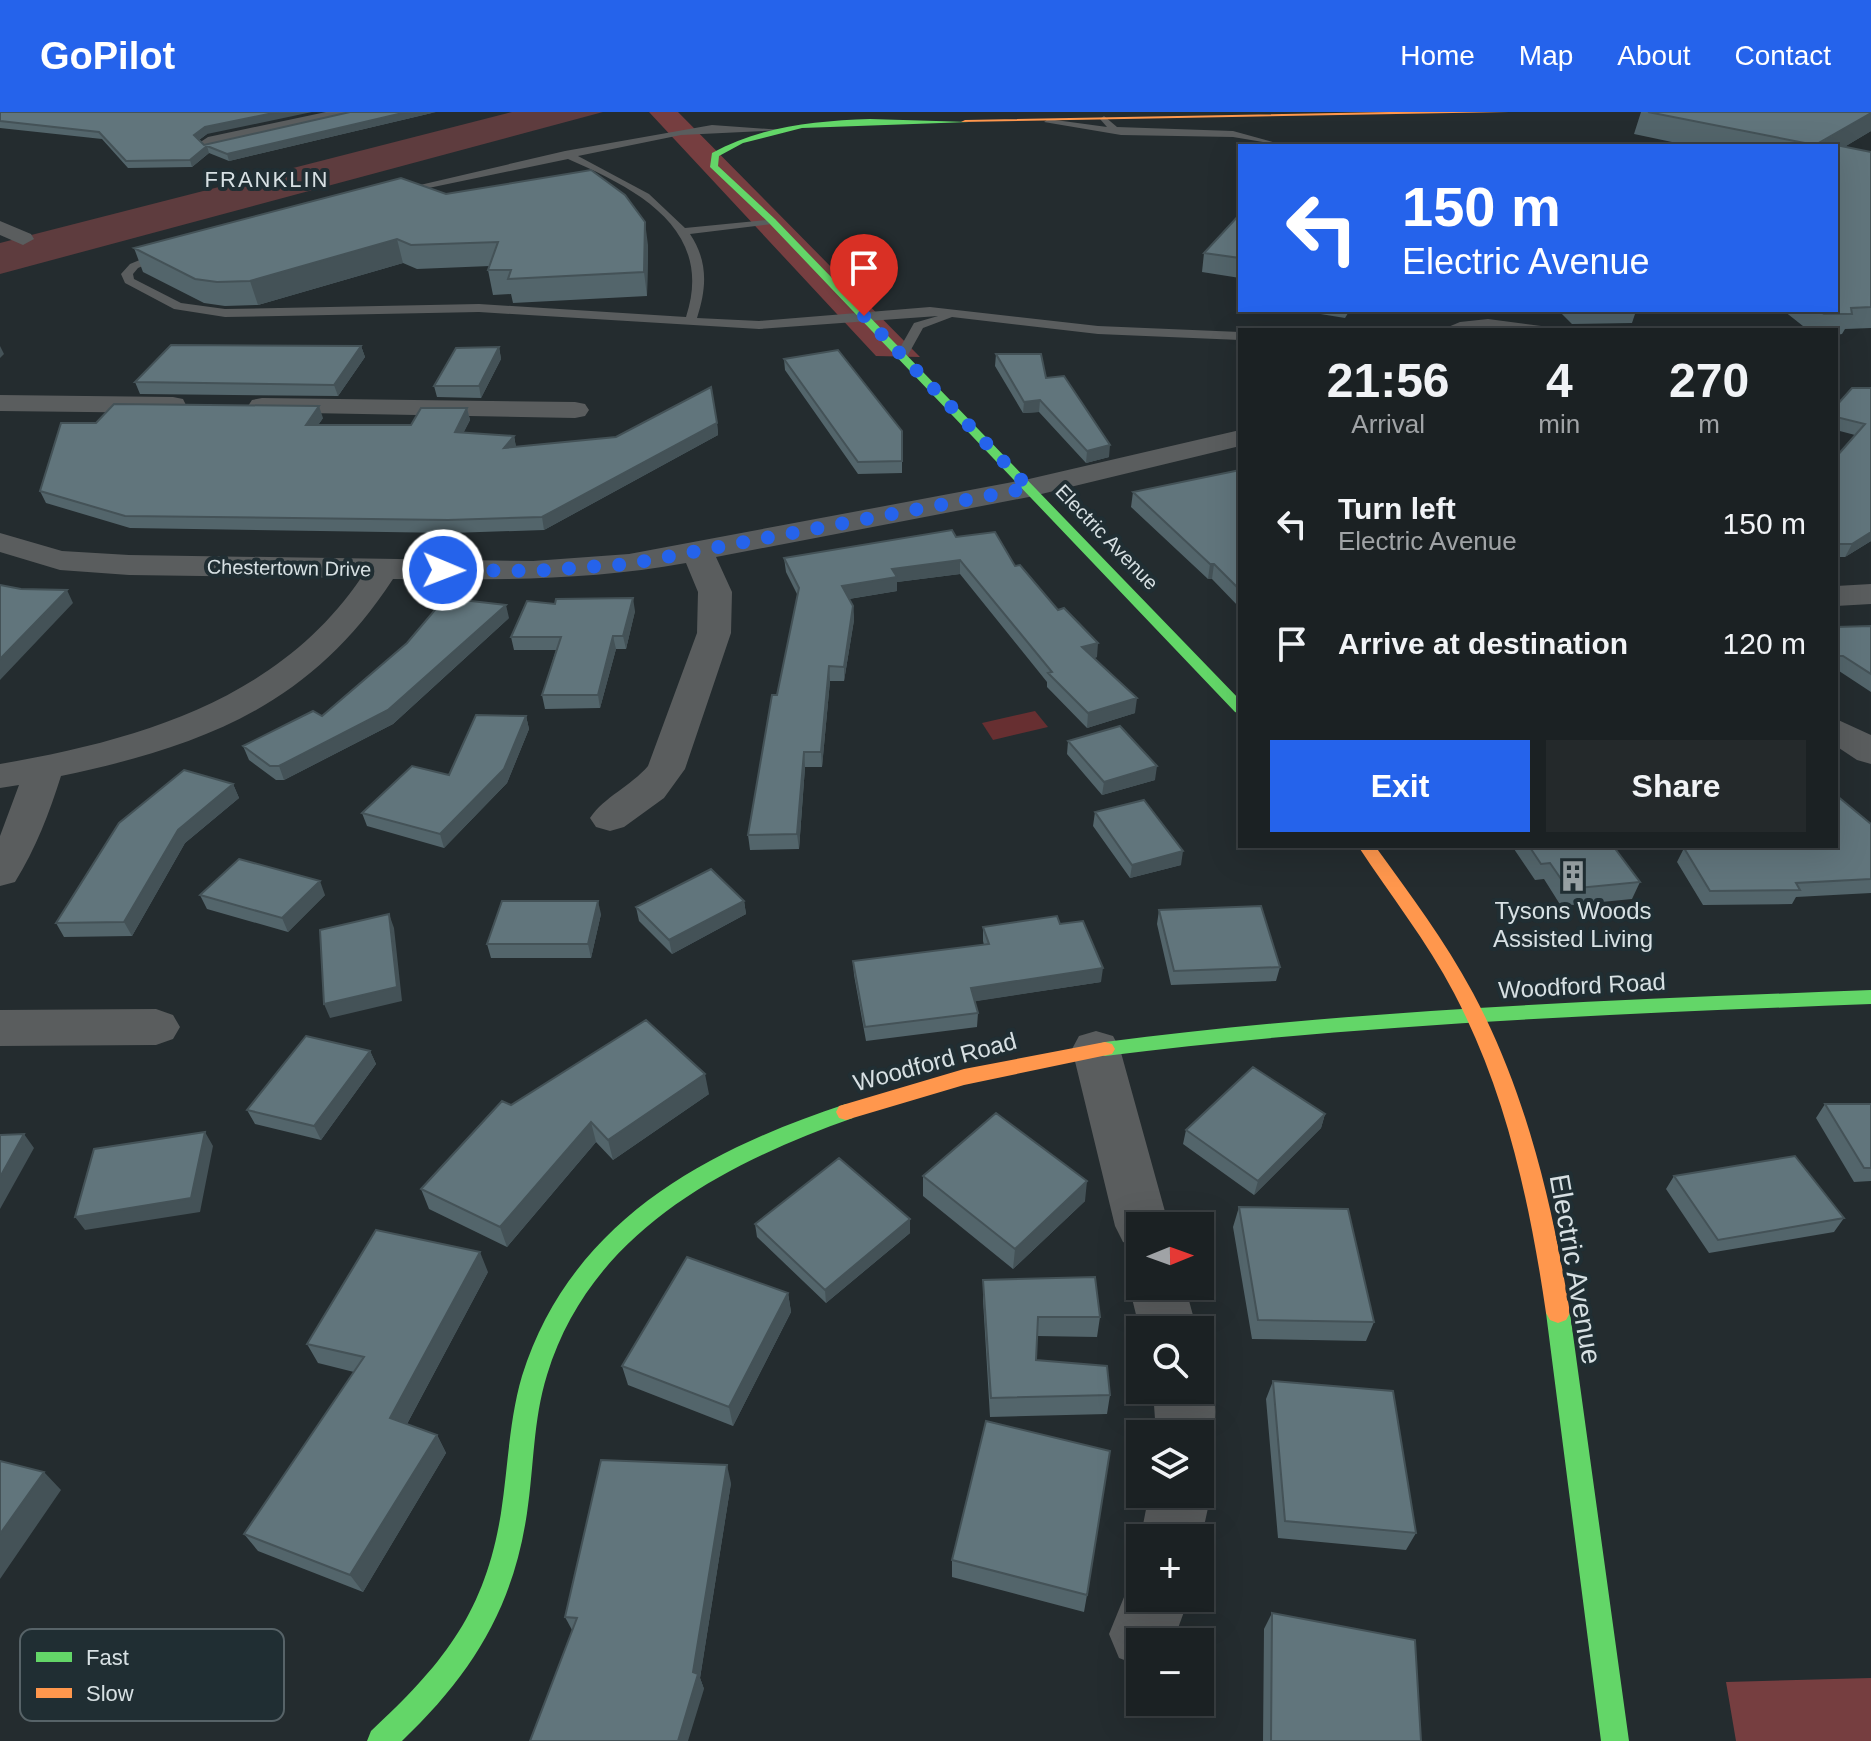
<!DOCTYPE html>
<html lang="en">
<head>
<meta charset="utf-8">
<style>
	:root { --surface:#1b2123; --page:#24292b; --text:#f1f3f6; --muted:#a0a3a6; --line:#393e41; --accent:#2563eb }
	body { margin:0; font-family:Arial,sans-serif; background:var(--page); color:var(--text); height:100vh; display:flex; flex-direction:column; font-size:30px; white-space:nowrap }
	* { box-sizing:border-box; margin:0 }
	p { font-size:26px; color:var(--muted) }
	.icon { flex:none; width:44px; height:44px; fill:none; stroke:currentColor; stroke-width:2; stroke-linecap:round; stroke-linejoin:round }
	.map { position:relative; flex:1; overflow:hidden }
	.drawer { position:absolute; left:1238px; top:216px; width:600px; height:520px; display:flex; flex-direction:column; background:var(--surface); border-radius:0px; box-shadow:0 8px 32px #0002,0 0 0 2px var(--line) }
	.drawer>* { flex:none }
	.hud { position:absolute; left:1238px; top:32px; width:600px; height:168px; border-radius:0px; box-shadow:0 8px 32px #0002,0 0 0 2px var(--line); background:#2563eb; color:#fff; overflow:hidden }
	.needle { width:52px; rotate:89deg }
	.fabs { position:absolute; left:1126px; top:1100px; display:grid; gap:16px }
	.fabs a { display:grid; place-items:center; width:88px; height:88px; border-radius:0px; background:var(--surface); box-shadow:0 8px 32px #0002,0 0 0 2px var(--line); font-size:40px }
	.pin { position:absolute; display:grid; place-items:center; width:68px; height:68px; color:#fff; margin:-82px -34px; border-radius:50% 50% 50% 0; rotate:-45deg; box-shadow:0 0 8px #0007 }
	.pin .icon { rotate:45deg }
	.me { position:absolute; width:88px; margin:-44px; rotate:91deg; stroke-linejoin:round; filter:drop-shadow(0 0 6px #0008) }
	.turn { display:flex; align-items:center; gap:28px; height:168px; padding:0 32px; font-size:36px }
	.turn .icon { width:104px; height:104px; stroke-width:2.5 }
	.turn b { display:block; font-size:56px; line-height:68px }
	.eta { display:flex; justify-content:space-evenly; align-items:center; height:136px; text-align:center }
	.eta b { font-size:48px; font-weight:700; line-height:56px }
	.button { display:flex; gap:16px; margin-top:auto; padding:16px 32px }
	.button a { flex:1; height:92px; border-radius:0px; background:var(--accent); color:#fff; font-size:32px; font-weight:700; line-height:92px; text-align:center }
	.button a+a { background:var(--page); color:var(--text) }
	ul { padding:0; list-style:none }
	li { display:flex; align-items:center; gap:24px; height:120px; padding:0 32px }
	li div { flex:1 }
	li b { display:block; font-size:30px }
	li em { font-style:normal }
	header { display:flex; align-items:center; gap:48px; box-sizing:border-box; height:112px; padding:0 40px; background:var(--accent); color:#fff }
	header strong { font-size:38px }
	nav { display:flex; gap:44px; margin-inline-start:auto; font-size:28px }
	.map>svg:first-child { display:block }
	.green { fill:#5e3c3e }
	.forest { fill:#763e40 }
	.water { fill:#672f31 }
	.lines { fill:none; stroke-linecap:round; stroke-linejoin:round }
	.lane { fill:#5a5d5e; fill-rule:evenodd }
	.street { fill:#5a5d5e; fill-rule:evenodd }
	.fast { fill:#63d668; fill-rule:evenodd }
	.slow { fill:#ff974d; fill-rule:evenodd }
	.wall { fill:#53656b }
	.shaded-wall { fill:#445257 }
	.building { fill:#61757c; stroke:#445257; stroke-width:2 }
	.route { stroke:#2563eb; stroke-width:14; stroke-dasharray:0 25.2 }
	.labels { text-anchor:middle; stroke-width:8; stroke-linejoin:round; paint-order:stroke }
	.far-street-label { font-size:20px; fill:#d7e0e3; stroke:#202e33 }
	.far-neighbourhood-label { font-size:22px; letter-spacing:2px; fill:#d7e0e3; stroke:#202e33 }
	.poi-label { font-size:24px; fill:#d7e0e3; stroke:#202e33 }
	.street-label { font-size:24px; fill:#d7e0e3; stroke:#202e33 }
	.near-street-label { font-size:28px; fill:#d7e0e3; stroke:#202e33 }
	.key { fill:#202e33; stroke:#576368; stroke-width:2 }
	.key-label { font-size:22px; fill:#d7e0e3 }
</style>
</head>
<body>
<header>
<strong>GoPilot</strong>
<nav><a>Home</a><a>Map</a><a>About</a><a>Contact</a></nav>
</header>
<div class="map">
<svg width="1871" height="1629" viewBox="0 0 1871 1629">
	<rect width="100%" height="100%" fill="#242c2f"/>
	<!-- green -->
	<path class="green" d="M512 0H603L0 162V131Z"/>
	<!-- forest -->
	<path class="forest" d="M649 0H678L920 245 876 244Z
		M1871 1566V1629H1736L1726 1570Z"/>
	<!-- water -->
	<path class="water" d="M1035 599 1048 615 993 628 982 611Z"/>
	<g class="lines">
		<!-- lane -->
		<path class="lane" d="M1104 4 1117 15 1233 19 1287 34 1233 25 1121 23 1044 10 1048 7 1107 15 1100 7Z
			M712 13 782 18 681 23 578 44 649 82 685 116 776 107 772 112 690 122C708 149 707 175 697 206L759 209 930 195 1098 214 1240 220V228L1098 222 952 205 923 216 908 243 902 247 896 243 914 211 938 204 759 217 479 200 225 205 174 197 125 171 121 162 130 152 164 138 168 143 138 156 133 162 134 167 181 191 225 197 479 192 686 205C715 117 637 77 568 47L395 83 390 80 565 39Z
			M1488 207 1564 217 1634 214 1640 218 1488 214 1441 218 1460 210Z"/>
		<!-- street -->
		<path class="street" d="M326 0H359L350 5 208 37 199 31 208 25Z
			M0 109 31 122 34 127 23 133 0 123Z
			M0 283 173 285 183 287 186 293 183 299 173 301 0 299Z
			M262 286 575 290 585 292 589 298 585 304 575 306 252 300 248 294 252 288Z
			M1240 318V334L1029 385 716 445 732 480 731 521 685 657 664 686 624 715 610 719 596 715 590 706C604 685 631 674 648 654L697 521 698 480 686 451C588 469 492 468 393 467 311 593 204 634 61 664 49 702 36 736 15 770L0 774V724L19 673 0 676V652C138 628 278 588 361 466L129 463 60 458 0 440V421L62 439 129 443 533 449 629 442 1029 367Z
			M1871 472V492L1836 494V474Z
			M1836 607 1871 623V652L1857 648 1836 634Z
			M156 897 173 903 180 915 173 927 156 933 0 934V898Z
			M1096 919 1113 924 1120 937 1169 1114H1140V1136L1123 1130 1115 1114 1072 937 1079 924Z
			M1140 1156V1174H1185L1197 1218 1140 1219 1129 1174Z
			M1200 1257C1222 1274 1217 1320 1207 1342L1200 1345V1322H1156L1153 1278H1200Z
			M1200 1359 1211 1382 1200 1433V1426L1140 1428 1149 1382H1200Z
			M1140 1460V1486H1189L1173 1530H1140V1554L1119 1546 1109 1522 1133 1463Z"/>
		<!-- fast -->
		<path class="fast" d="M870 7 969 10 802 16 743 31 719 44 718 54 775 107 1240 588V602L1235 600 769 111 710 55 712 41C762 14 814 9 870 7Z
			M1871 878V892C1615 902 1359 912 1105 944L1098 942 1095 937 1098 932 1105 930C1359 897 1615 888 1871 878Z
			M846 992 853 994 856 1000 853 1006C723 1052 590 1121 547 1263 533 1308 534 1355 527 1401 513 1497 471 1563 402 1629H367L371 1619C443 1552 485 1501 501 1401 508 1356 509 1308 522 1264 570 1111 703 1039 846 992Z
			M1558 1191 1566 1194 1570 1201 1629 1629H1601L1546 1201 1550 1194Z"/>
		<!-- slow -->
		<path class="slow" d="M1389 0H1509L961 10 965 8Z
			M1358 734H1375C1410 782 1445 829 1473 881 1526 980 1552 1091 1570 1201L1566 1208 1558 1211 1550 1208 1546 1201C1530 1091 1506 980 1454 881 1427 829 1390 783 1358 734Z
			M1105 930 1112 932 1115 937 1112 942 964 973 846 1008 839 1006 836 1000 839 994 964 957Z"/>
	</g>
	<!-- wall -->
	<path class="wall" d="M0 0 207 22 199 28 204 33 436 0 229 49 209 41 192 55 128 56 102 27 0 16Z
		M1641 0H1871V19L1844 35 1871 40V216L1845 217 1842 222 1836 223V218H1808L1784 199 1635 202 1632 211 1572 212 1558 198H1836V34H1691L1634 22Z
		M446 82 648 133 647 184 513 191 511 182 493 183 488 158 490 154 417 157 403 151 258 193 225 194 204 191 143 160 134 136Z
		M1240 102V166L1202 160 1204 141Z
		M1296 198H1350L1345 206Z
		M361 234 365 245 338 284 140 282 135 270Z
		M499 235 501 247 481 286 437 285 434 274Z
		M996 242 1046 266 1109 345 1086 351 1039 300 1023 301 995 254Z
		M784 247 902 319V361L858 362 785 258Z
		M1871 276V429L1845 445H1836V345L1855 323 1836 318V294Z
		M467 296 470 308 463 321 514 324 516 335 616 325 717 311 718 323 544 418 451 421 130 416 46 391 40 379 323 306 318 313H411Z
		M1240 358V496L1212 467H1208L1131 395 1133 380Z
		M956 425 1015 454 1097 545 1094 546 1135 601 1087 616 1047 575V570L960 462 897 470V479L849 487 853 494 854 508 844 569H830L822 655H805L799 737 750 738 748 723 798 484 786 460 784 446Z
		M635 499 626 537H616L600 596 545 597 542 583 556 538H514L511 525Z
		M509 506 393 612 284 668H276L249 648 243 634 322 604Z
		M1871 514V580L1836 557V515Z
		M526 604 529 617 507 671 444 736 367 714 362 701 449 663Z
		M1068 629 1155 668 1102 683 1067 642Z
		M233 672 239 686 185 731 132 824 64 825 56 811Z
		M1095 700 1181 753 1130 766 1093 714Z
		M1871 712V781L1796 785 1792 792 1703 793 1677 750 1684 736 1836 734Z
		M1512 734H1613L1640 770 1632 787 1561 794 1544 767 1535 768Z
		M200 783H325L288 820 207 797Z
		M744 789 746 802 672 842 639 809 636 795Z
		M1159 798 1280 855 1276 869 1171 873 1157 812Z
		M601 802 591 846H491L487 832Z
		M1060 812 1101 870 975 889 978 901 977 915 866 929 854 863 853 849 984 833 983 829V815Z
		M370 939 376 952 321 1028 255 1012 247 998Z
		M709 982 613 1048 596 1030 507 1135 429 1097 421 1077 511 993Z
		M1825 992H1871V1069L1854 1070 1816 1006Z
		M1325 1002 1321 1016 1254 1083 1183 1032 1186 1018Z
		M923 1064 1085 1089 1013 1157 923 1084Z
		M1674 1064 1844 1106 1834 1120 1709 1141 1666 1077Z
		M1239 1095 1374 1210 1366 1229 1252 1227 1233 1115Z
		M910 1107V1121L826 1191 757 1125 755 1112Z
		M488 1160 407 1312 437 1323 446 1341 363 1480 258 1439 244 1422 354 1260 318 1251 307 1232Z
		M983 1168 1100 1205 1097 1225 1037 1224 1036 1248 1110 1283 1107 1302 990 1305 983 1188Z
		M788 1181 791 1200 733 1314 628 1273 622 1254Z
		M1273 1269 1416 1421 1406 1438 1278 1426 1266 1287Z
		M731 1371 700 1566 704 1577 572 1518 565 1505Z
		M952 1448 1087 1483 1084 1500 952 1465Z
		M1272 1501 1421 1629H1263L1264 1517Z"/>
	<!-- shaded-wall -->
	<path class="shaded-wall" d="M278 0H312L207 22 196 30 194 23 205 15Z
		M407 0H436L229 49 227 42Z
		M1871 1V19L1836 40V34H1815Z
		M207 34 209 41 192 55 190 48Z
		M645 110 648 133 647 184 644 160Z
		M397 127 403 151 258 193 250 169Z
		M0 234 4 242 0 246Z
		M361 234 365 245 338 284 334 273Z
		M499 235 501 247 481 286 479 274Z
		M1040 288 1039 300 1023 301 1024 290Z
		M319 294 323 306 310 325 306 313Z
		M467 296 470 308 458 332 455 320Z
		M717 311 718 323 544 418 542 405Z
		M514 324 516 336H504Z
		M1110 333 1109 345 1086 351 1087 339Z
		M1871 420V429L1845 445 1852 432Z
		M960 448V462L897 470V479L842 488V474L892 457Z
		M1210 452H1214L1212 467H1208Z
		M67 478 73 491 0 568V547Z
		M633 486 635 499 626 537 623 524Z
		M506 493 509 506 393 612 284 668 279 654Z
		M853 494 854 508 844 569V555Z
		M613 524 616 537 600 596 598 583Z
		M1098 531 1097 545 1081 549 1082 535Z
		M829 554 830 569 822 655 821 640Z
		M1137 586 1135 601 1087 616 1088 601Z
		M526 604 529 617 507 671 444 736 440 722Z
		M804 640 805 655 799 737 797 722Z
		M1157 654 1155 668 1102 683 1104 670Z
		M233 672 239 686 185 731 132 824 124 810 178 718Z
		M1183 739 1181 753 1130 766 1132 753Z
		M320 769 325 783 288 820 282 806Z
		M598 789 601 802 591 846 588 832Z
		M744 789 746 802 672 842 669 828Z
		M389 802 394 816 402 889 330 906 324 892Z
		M1103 856 1101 870 971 890V876Z
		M370 939 376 952 321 1028 314 1014Z
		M705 962 709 982 613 1048 608 1028Z
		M1325 1002 1321 1016 1254 1083 1258 1069Z
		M591 1010 596 1030 507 1135 500 1115Z
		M205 1020 213 1034 200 1100 85 1118 75 1105Z
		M24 1022 34 1036 0 1097V1065Z
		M1087 1069 1085 1089 1013 1157 1015 1137Z
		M910 1107V1121L826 1191 825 1178Z
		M480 1140 488 1160 400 1325 390 1306Z
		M788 1181 791 1200 733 1314 729 1295Z
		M437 1323 446 1341 363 1480 350 1463Z
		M727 1353 731 1371 700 1566 704 1577 688 1629H678L693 1560Z
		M44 1360 61 1378 0 1467V1422Z"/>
	<!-- building -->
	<path class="building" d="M0 0H278L205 15 194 23 204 33 350 0H407L227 42 207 34 190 48 126 49 99 20 0 9Z
		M1648 0H1871V1L1815 33Z
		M1836 33 1871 40V195L1851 196 1852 202H1824L1818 198H1836Z
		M591 58 625 83 645 110 644 160 508 167 511 158H488L498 130 411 133 397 127 250 169 217 170 195 167 134 136 401 66 446 82Z
		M1240 102V146L1204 141Z
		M171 233 361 234 334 273 135 270Z
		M499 235 479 274H434L456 236Z
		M838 238 902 319V349L858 350 784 247Z
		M996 242H1041L1046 266 1064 264 1110 333 1087 339 1040 288 1024 290Z
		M711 275 717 311 542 405 448 408 125 404 40 379 61 311H96L114 292 319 294 306 313H411L421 296H467L455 320 514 324 504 336 616 325Z
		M1852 276H1871V420L1852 432H1836V345L1865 312 1836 305V294Z
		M1240 358V478L1214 452H1210L1133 380Z
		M952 418 956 425 995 420 1015 454 1020 453 1058 498 1064 496 1098 531 1082 535 1137 586 1088 601 1048 561 1052 560 960 448 892 457 897 465 842 474 853 494 844 555 829 554 821 640H804L797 722 748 723 772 583H777L799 476 784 446Z
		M0 473 21 477 67 478 0 547Z
		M445 486 506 493 388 598 279 654H270L243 634 313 599 322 604 407 531Z
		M633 486 623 524H613L598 583H542L561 525H511L527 489 555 492 556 487Z
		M1871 514V562L1843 544H1836V515Z
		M476 603 526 604 504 657 440 722 362 701 412 654 449 663Z
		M1120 614 1157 654 1104 670 1068 629Z
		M184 658 233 672 178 718 124 810 56 811 119 711Z
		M1836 683 1871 712V767L1796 771 1800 778 1710 779 1684 736 1751 734H1836Z
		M1144 688 1183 739 1132 753 1095 700Z
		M1529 734H1613L1640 770 1568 777 1550 751 1541 752Z
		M239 747 320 769 282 806 200 783Z
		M711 757 744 789 669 828 636 795Z
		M502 789H598L588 832H487Z
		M1261 794 1280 855 1174 859 1159 798Z
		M389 802 397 875 324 892 320 818Z
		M1057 804 1060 812 1083 809 1103 856 971 876 978 901 865 915 853 849 989 832 983 815Z
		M646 908 705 962 608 1028 591 1010 500 1115 421 1077 502 989 511 993Z
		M306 924 370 939 314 1014 247 998Z
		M1253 955 1325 1002 1258 1069 1186 1018Z
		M1825 992H1871V1056H1864Z
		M996 1001 1087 1069 1015 1137 923 1064Z
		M205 1020 191 1086 75 1105 94 1037Z
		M24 1022 0 1065V1023Z
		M1795 1044 1844 1106 1718 1128 1674 1064Z
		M839 1046 910 1107 825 1178 755 1112Z
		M1239 1095 1348 1097 1374 1210 1258 1208Z
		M376 1118 480 1140 390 1306 437 1323 350 1463 244 1422 364 1245 307 1232Z
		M687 1145 788 1181 729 1295 622 1254Z
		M1095 1165 1100 1205H1038L1036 1248 1107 1254 1110 1283 991 1286 983 1168Z
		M1273 1269 1393 1279 1416 1421 1285 1409Z
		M986 1309 1110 1339 1087 1483 952 1448Z
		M601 1348 727 1353 693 1560 698 1562 678 1629H530L577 1506 565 1505Z
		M0 1349 44 1360 0 1422Z
		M1272 1501 1415 1528 1421 1629H1271Z"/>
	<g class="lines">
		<!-- route -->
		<path class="route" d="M443 458 533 459 629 452 1029 376 864 204"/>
	</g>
	<!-- icons -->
	<defs>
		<symbol id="building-bare" viewBox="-9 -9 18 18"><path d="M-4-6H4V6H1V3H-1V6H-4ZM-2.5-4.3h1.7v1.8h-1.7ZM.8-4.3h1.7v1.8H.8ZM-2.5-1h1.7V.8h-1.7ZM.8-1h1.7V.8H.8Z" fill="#98a1a4" stroke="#202e33" stroke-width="2.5" paint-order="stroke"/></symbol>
	</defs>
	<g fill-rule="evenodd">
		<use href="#building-bare" x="1551" y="742" width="44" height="44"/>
	</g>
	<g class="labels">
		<!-- far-street labels -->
		<g class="far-street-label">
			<text transform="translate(1107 425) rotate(46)" y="7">Electric Avenue</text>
			<text transform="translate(289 456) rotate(1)" y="7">Chestertown Drive</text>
		</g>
		<!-- far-neighbourhood labels -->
		<g class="far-neighbourhood-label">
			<text x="267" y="75">FRANKLIN</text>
		</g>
		<!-- poi labels -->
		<g class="poi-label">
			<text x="1573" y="807">Tysons Woods<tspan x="1573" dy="28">Assisted Living</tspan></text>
		</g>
		<!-- street labels -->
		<g class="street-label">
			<text transform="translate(1582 874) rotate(-3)" y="8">Woodford Road</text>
			<text transform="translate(935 950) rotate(-15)" y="8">Woodford Road</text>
		</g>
		<!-- near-street labels -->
		<g class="near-street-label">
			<text transform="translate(1576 1157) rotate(80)" y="10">Electric Avenue</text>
		</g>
	</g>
	<!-- legend -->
	<rect x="20" y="1517" width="264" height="92" rx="12" class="key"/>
	<rect x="36" y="1540" width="36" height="10" fill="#63d668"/>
	<rect x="36" y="1576" width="36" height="10" fill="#ff974d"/>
	<g class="key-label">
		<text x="86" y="1553">Fast</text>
		<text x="86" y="1589">Slow</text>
	</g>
</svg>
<div class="fabs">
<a><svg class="needle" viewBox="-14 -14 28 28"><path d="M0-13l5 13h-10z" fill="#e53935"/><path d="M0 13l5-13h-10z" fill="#a0a3a6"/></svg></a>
<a><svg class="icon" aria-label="search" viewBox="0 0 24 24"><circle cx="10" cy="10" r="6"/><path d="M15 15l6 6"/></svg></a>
<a><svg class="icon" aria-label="layers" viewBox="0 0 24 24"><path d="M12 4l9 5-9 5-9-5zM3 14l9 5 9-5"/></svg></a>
<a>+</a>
<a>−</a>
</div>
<div class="pin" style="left:864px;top:204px;background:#d93025"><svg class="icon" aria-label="arrive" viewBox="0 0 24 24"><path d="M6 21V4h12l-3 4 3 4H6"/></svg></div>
<svg class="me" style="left:443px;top:458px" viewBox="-20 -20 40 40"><circle r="17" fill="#2563eb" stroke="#fff" stroke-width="3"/><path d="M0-11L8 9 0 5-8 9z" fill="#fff"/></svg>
<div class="hud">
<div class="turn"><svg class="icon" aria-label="left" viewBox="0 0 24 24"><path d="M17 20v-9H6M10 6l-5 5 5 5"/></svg><div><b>150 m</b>Electric Avenue</div></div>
</div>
<section class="drawer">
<div class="eta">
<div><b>21:56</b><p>Arrival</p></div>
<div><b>4</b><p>min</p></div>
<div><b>270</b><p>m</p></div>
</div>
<ul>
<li><svg class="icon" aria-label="left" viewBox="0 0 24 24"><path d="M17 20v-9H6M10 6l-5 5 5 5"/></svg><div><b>Turn left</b><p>Electric Avenue</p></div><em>150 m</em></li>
<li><svg class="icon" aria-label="arrive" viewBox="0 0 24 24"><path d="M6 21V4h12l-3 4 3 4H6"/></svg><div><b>Arrive at destination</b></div><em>120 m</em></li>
</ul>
<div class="button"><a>Exit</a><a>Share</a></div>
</section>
</div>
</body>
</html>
